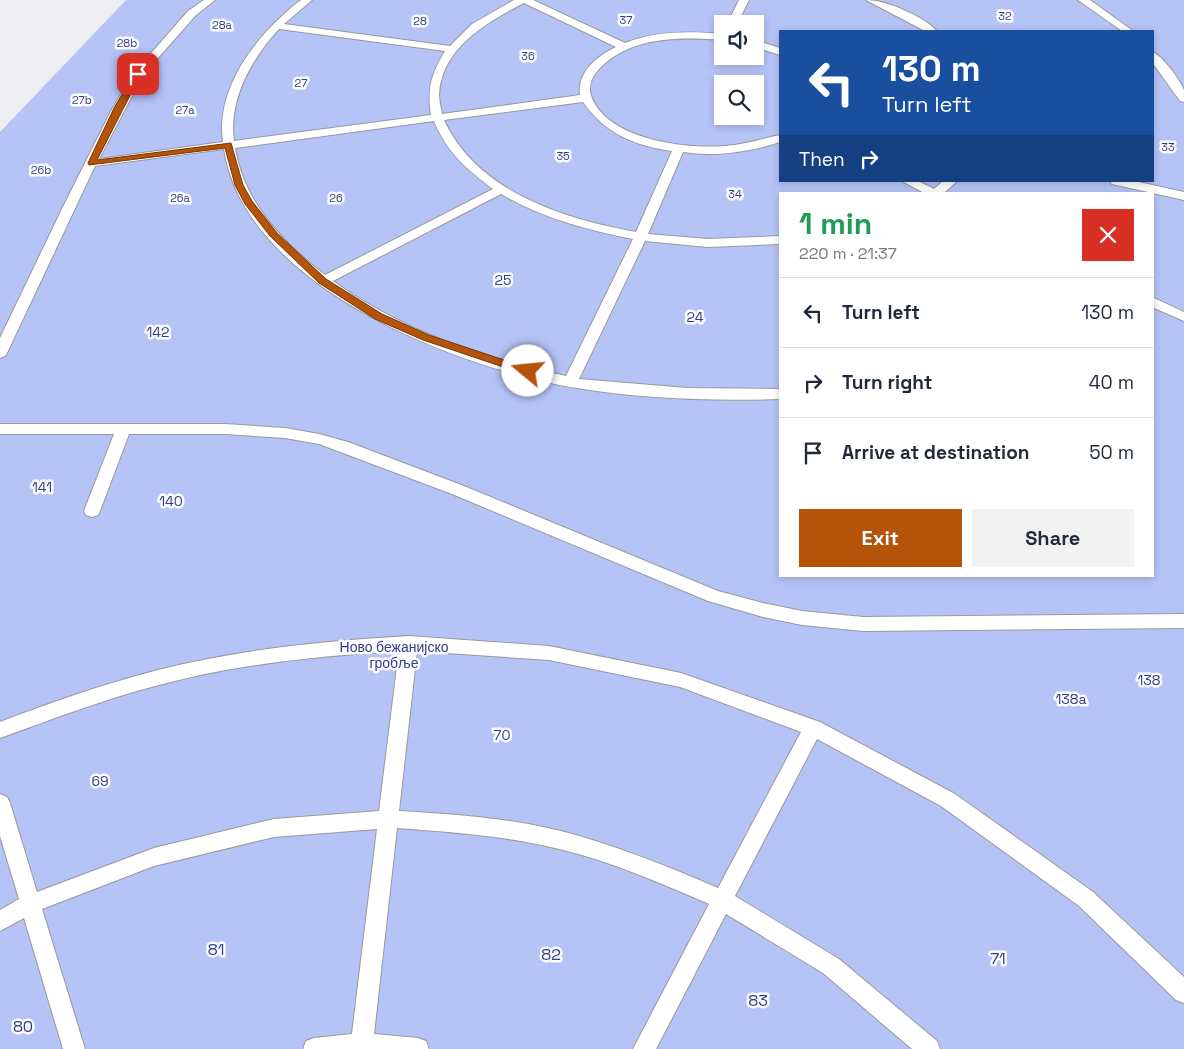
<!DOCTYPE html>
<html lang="en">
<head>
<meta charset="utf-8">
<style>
	:root { --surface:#fff; --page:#f2f2f3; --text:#1f2937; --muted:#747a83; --line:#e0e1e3; --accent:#b45309 }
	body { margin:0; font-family:"Space Grotesk",sans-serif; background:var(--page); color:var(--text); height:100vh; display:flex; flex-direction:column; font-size:19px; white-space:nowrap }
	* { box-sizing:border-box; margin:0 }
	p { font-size:16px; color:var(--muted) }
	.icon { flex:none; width:28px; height:28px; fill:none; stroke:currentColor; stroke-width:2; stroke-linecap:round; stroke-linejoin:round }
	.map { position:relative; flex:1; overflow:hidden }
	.sheet { position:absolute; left:779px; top:192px; width:375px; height:385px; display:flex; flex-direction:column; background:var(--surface); border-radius:0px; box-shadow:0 2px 8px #0003 }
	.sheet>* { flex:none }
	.top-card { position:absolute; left:779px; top:30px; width:375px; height:152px; border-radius:0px; box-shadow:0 2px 8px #0003; background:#1a4fa0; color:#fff; overflow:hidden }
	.controls { position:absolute; left:714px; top:15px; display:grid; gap:10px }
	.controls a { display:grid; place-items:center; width:50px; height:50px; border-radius:0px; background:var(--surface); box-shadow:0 2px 8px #0003; font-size:25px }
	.pin { position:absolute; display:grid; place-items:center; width:42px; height:42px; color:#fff; margin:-21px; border-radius:10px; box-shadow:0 2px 8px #0006 }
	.me { position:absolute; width:55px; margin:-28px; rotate:287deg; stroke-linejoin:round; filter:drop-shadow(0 0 4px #0008) }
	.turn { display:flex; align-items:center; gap:18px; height:105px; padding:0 20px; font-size:22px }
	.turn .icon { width:65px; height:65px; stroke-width:2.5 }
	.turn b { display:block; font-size:35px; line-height:42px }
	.then { display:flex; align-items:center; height:48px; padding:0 20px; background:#0003; gap:10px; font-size:19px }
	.round { display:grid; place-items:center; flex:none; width:52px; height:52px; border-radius:0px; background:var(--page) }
	.headline { display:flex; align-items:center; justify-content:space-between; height:85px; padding:0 20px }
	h1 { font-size:30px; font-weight:700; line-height:38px; color:#1e9e55 }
	.action { display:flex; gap:10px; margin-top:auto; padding:10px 20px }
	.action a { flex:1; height:58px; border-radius:0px; background:var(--accent); color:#fff; font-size:20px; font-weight:700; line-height:58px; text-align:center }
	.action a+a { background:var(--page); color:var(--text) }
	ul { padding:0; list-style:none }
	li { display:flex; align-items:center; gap:15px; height:70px; padding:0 20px; border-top:1px solid var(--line) }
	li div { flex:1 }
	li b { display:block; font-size:19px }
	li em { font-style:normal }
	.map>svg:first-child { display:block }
	.green { fill:#b6c3f7; fill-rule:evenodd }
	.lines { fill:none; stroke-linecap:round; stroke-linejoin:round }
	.service-casing { stroke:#98999a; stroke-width:2 }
	.service { fill:#fff; fill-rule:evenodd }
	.route { fill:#b45309; stroke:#753606 }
	.labels { text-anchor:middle; stroke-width:5; stroke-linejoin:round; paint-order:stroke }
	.far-park-label { font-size:11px; fill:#343e86; stroke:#fbfcfe }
	.park-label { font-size:14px; fill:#343e86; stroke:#fbfcfe }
	.near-park-label { font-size:16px; fill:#343e86; stroke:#fbfcfe }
</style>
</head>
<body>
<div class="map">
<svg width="1184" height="1049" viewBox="0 0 1184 1049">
	<rect width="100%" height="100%" fill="#eeeef0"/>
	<!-- green -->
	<path class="green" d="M126 0H1184V1049H0V132ZM722 24H755V56H722ZM780 31H1152V181H780ZM722 84H755V116H722ZM780 194H1152V576H780Z"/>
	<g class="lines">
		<defs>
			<path id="service" d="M204 0H215L196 15 143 75 99 159 223 142C215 86 259 32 301 0H312L284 24 450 46 472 24 514 0H533L625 43C655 31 690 31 722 34V40C681 37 632 36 600 68 592 76 587 87 592 98 609 140 686 149 724 146 744 145 761 139 780 135V142C749 152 716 157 683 152L648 234 708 239 780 236V244L708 247 645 241 579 379 687 388 780 389V399C713 401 643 399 577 388 457 368 245 287 224 149L95 166 7 353 5 356 0 358V338L62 209 111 111 133 74 188 11ZM524 3 616 47C597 56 577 72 580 95L442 114C441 108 439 101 439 95 441 48 487 22 524 3ZM279 29 445 51C431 75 427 88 431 115L234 141C228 100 252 58 279 29ZM583 102C604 133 635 146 672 151L636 232C564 219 477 192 444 120ZM434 121C446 151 467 170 493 189L325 275C282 242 244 202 235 148ZM501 194C542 218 587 230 633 239L566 376C484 359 401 330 333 281Z
				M739 0H749L737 24H727Z
				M866 0C886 0 923 16 937 31H925Z
				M1078 0H1090L1133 31H1122Z
				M755 40 780 48V55L755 47Z
				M1152 52C1162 55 1180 80 1184 90 1184 93 1184 99 1184 102L1180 101 1152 62Z
				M902 181H918L934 189 943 181H957L943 194H926Z
				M1110 181H1134L1184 192V200L1112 184Z
				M1152 297 1184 312V321L1152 307Z
				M0 424H225L285 428 319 434 348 442 464 486 718 591 763 603 802 611 863 617 1184 614V628L863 631 802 625 763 617 708 601 452 494 319 444 285 438 225 434H129L100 511 98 515 92 517 86 515 84 511 114 434H0Z
				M409 636 549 646 681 673 820 722 955 794 1093 892 1184 977V1003L1176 1000 1079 906 941 806 817 739 735 896 839 959 937 1041 940 1049H912L823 973 726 914 656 1049H633L709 904C660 883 611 861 559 849 506 836 452 832 397 828L374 1034 418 1038 426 1041 429 1049H303L306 1041 314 1038 352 1034 377 829 274 837 154 866 42 909 85 1049H63L24 918 0 931V910L19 899 0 836V794L7 797 10 803 37 892 154 848 274 819 379 811 399 651C318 656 237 664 159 685 104 699 53 719 0 738V722C52 702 104 684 158 670 240 649 325 641 409 636ZM417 651 549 660 680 687 801 732 718 888C667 866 615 845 561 831 508 818 453 814 399 811Z"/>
		</defs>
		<!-- service casing -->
		<use href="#service" class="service-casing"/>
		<!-- service -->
		<use href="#service" class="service"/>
	</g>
	<!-- route -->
	<path class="route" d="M135 72 141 74 97 160 231 143 243 185 252 201 277 233 326 279 382 314 429 335 531 369V374H524L423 340 375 319 319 283 270 236 245 204 235 185 225 148 89 165 88 163 114 108Z"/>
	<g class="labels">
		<!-- far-park labels -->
		<g class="far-park-label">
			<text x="1005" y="20">32</text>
			<text x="626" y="24">37</text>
			<text x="420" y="25">28</text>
			<text x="222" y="29">28a</text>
			<text x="127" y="47">28b</text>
			<text x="528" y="60">36</text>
			<text x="301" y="87">27</text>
			<text x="82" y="104">27b</text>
			<text x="185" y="114">27a</text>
			<text x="1168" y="151">33</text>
			<text x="563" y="160">35</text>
			<text x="41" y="174">26b</text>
			<text x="735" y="198">34</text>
			<text x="180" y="202">26a</text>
			<text x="336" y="202">26</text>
		</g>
		<!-- park labels -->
		<g class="park-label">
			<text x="503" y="285">25</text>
			<text x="695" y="322">24</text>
			<text x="158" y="337">142</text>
			<text x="42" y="492">141</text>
			<text x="171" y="506">140</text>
			<text x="394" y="652">Ново бежанијско<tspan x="394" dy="16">гробље</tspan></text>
			<text x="1149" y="685">138</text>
			<text x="1071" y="704">138a</text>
			<text x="502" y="740">70</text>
			<text x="100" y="786">69</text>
		</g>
		<!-- near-park labels -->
		<g class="near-park-label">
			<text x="216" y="955">81</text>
			<text x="551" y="960">82</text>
			<text x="998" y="964">71</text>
			<text x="758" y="1006">83</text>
			<text x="23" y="1032">80</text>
		</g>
	</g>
</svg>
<div class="controls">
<a><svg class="icon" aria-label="sound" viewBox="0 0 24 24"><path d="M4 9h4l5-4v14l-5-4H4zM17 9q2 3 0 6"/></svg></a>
<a><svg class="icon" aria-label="search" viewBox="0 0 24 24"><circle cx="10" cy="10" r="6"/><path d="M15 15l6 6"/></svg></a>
</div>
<div class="pin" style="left:138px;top:74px;background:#d93025"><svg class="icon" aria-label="arrive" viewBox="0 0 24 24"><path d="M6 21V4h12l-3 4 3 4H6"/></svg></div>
<svg class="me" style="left:528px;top:371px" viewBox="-20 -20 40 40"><circle r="19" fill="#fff"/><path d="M0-13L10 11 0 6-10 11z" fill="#b45309"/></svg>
<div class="top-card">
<div class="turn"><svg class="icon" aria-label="left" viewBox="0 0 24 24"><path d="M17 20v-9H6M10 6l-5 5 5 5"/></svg><div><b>130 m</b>Turn left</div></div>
<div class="then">Then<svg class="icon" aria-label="right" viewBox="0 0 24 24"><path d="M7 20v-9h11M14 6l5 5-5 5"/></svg></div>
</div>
<section class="sheet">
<div class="headline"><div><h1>1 min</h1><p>220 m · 21:37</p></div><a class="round" style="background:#d93025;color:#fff"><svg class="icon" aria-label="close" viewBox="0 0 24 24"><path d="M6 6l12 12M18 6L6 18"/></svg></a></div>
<ul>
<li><svg class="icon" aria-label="left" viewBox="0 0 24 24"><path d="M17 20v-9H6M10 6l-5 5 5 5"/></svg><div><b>Turn left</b></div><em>130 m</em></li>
<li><svg class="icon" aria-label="right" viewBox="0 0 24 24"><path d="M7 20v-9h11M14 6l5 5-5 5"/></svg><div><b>Turn right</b></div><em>40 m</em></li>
<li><svg class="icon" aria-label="arrive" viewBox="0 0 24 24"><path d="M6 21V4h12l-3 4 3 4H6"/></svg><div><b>Arrive at destination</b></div><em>50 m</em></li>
</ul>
<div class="action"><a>Exit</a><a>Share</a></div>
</section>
</div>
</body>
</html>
